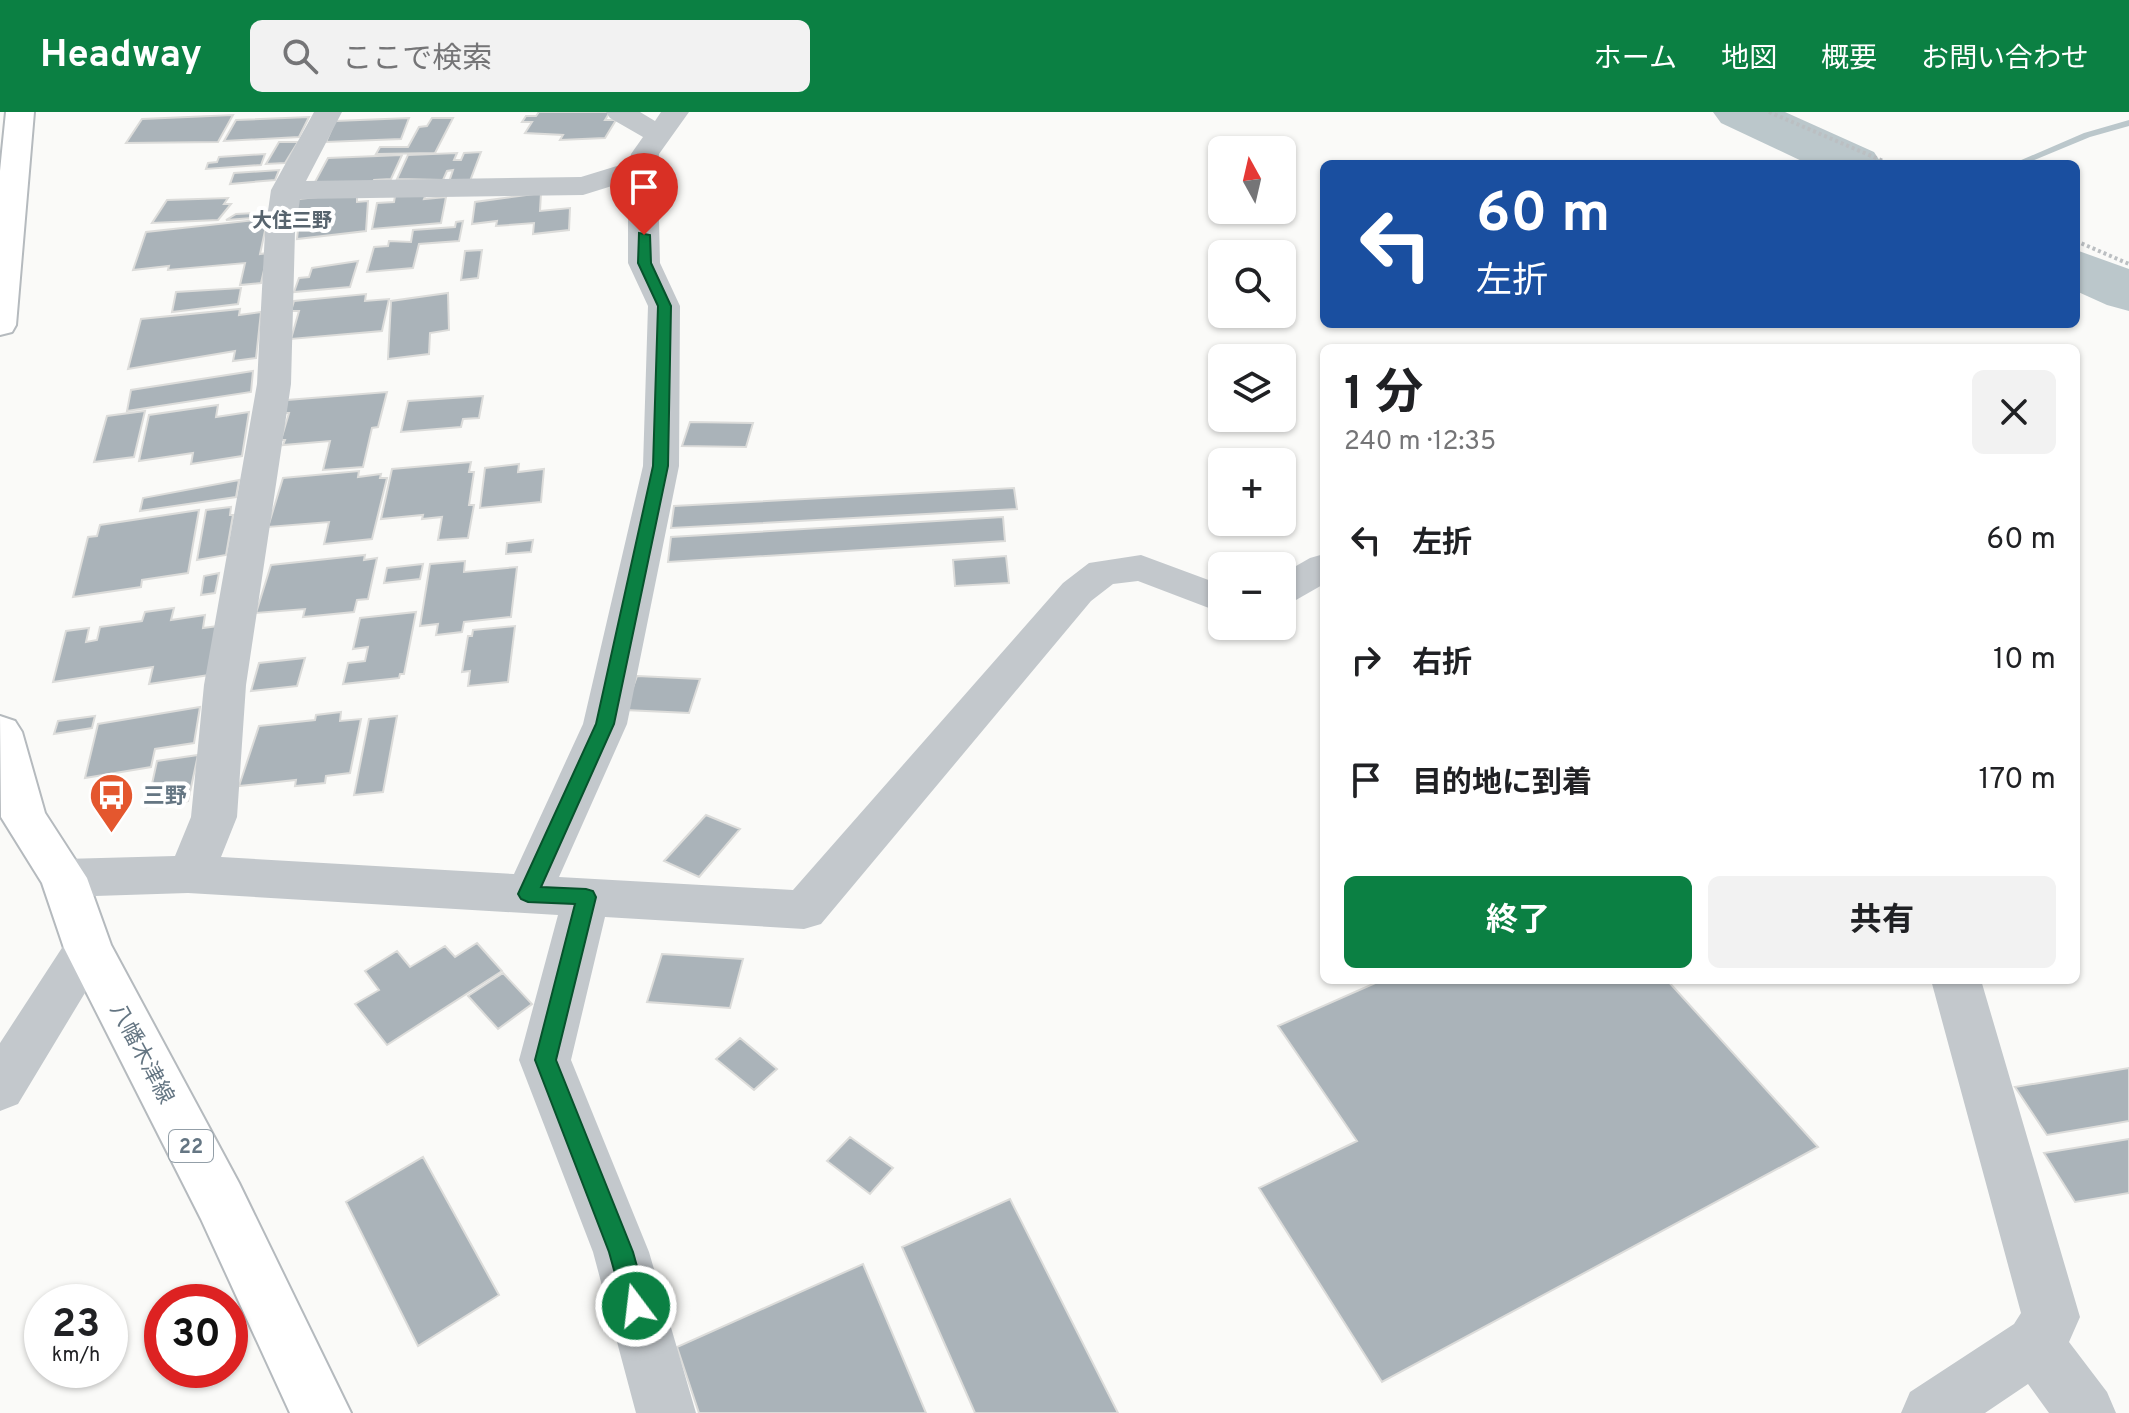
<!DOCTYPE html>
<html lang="ja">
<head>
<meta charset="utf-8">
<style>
	:root { --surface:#fff; --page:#f2f2f2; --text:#202124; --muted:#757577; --accent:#0b8043 }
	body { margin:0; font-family:Overpass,"Noto Sans JP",sans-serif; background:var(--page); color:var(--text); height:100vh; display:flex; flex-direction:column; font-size:30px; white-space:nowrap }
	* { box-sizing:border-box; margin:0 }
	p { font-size:26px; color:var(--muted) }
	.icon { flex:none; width:44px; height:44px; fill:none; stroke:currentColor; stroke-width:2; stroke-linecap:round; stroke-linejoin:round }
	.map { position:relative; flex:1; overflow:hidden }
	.drawer { position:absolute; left:1320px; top:232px; width:760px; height:640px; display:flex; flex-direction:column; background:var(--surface); border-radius:12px; box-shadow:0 2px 6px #0004 }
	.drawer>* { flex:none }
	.guide { position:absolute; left:1320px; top:48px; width:760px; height:168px; border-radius:12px; box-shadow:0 2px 6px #0004; background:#1a4fa0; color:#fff; overflow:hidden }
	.needle { width:52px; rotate:352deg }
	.buttons { position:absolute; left:1208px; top:24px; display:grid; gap:16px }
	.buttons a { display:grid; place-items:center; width:88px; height:88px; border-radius:12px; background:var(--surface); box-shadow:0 2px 6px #0004; font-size:40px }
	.speed { position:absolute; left:24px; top:1172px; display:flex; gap:16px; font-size:40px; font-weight:700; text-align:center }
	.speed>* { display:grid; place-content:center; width:104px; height:104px; border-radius:50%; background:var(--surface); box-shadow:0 2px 6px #0004; line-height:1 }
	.speed small { font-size:20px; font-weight:400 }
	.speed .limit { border:12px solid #d22; background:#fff; color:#111 }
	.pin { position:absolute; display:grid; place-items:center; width:68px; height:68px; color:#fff; margin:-82px -34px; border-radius:50% 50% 50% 0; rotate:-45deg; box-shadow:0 0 8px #0007 }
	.pin .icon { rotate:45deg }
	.me { position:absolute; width:88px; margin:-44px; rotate:345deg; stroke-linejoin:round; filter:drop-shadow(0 0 6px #0008) }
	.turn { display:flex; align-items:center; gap:28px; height:168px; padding:0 24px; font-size:36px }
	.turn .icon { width:104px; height:104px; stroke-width:2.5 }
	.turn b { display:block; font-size:56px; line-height:68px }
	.round { display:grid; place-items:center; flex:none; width:84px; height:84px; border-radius:12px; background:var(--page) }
	.headline { display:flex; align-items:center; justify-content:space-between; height:136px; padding:0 24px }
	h1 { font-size:48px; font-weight:700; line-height:60px }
	.primary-button { display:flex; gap:16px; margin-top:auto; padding:16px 24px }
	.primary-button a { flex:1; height:92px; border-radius:12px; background:var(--accent); color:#fff; font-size:32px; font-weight:700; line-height:92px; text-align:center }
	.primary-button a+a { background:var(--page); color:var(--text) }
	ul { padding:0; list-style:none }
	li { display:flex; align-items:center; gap:24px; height:120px; padding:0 24px }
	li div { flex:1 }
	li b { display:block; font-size:30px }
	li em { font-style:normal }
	header { display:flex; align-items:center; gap:48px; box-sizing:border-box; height:112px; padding:0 40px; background:var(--accent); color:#fff }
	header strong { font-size:38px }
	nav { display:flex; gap:44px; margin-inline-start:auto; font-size:28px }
	.search { width:560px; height:72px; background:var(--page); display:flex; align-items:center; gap:20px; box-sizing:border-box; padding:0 28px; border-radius:12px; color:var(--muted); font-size:30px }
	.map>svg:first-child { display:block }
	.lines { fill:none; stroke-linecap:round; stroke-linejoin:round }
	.stream { fill:#bbc7cb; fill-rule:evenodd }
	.river { fill:#bbc7cb; fill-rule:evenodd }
	.building { fill:#aab3b9; stroke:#dcdcda; stroke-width:2 }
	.primary-casing { stroke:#b5babe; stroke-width:4 }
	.path { stroke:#bbbfc2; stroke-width:4; stroke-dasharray:3 3; stroke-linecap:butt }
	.minor { fill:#c3c8cc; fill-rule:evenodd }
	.primary { fill:#fff; fill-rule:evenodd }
	.route { fill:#0b8043; stroke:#07532c; stroke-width:2 }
	.labels { text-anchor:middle; stroke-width:8; stroke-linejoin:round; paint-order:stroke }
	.far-neighbourhood-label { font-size:20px; font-weight:bold; fill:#57646e; stroke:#fff }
	.shield { fill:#fff; stroke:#939fa8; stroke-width:2 }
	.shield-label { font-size:20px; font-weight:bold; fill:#657683 }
	.poi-label { font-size:22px; font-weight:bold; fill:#657683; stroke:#fff; text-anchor:start }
	.street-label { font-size:22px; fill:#657683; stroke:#fff }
</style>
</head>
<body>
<header>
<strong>Headway</strong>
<div class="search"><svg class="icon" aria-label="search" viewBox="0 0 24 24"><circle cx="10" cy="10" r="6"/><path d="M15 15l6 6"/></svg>ここで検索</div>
<nav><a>ホーム</a><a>地図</a><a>概要</a><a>お問い合わせ</a></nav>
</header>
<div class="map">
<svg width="2129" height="1301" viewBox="0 0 2129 1301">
	<rect width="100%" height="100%" fill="#fafaf8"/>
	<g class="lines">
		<!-- stream -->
		<path class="stream" d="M2129 8V14L2090 25 2025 52H2012L2084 21Z"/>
		<!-- river -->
		<path class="river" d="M1713 0H1785L1874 40 1882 52H1808L1721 11Z
			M2076 138 2129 157V199L2107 193 2076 179Z"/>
	</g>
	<!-- building -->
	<path class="building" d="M539 0H610L605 8H616L605 26 560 28 563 23 525 21 532 10H522L526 4H536Z
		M233 3 218 30 126 31 142 7Z
		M309 5 299 25 224 29 236 8Z
		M409 6 401 27 326 30 335 9Z
		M432 6H453L435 41 376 42 380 35H408L419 15 427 14Z
		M279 30H298L285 51 266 52Z
		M481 40 470 69 449 70 453 58 447 59 443 68 397 67 408 43 457 41 454 48H461L464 41Z
		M265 42 261 53 206 57 208 51 217 50 219 45Z
		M402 43 391 67 374 68 372 73 315 70 328 46Z
		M279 58 275 68 230 72 234 61Z
		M357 81V90L368 89 366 119 297 127 300 100 296 101 298 87Z
		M541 81 540 99 570 96 569 118 533 122 534 111 496 114 497 109 472 112 475 90Z
		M426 82 424 87 446 85 441 111 372 117 377 91 394 90 395 84Z
		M228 86 224 92H231L218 108 152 111 167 88Z
		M256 101 255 104 267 103 266 105 226 108 236 102Z
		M255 108 253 116 266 114 260 142 268 141 261 171 240 173 245 151 168 158 169 154 133 158 146 120Z
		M463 109 459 129 419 132 413 156 367 160 374 135 388 134 389 129 411 130 413 118 455 115 456 110Z
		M482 138 478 166 461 168 465 139Z
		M358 149 350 175 294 180 299 166 309 165 312 156Z
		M241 176 238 192 172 200 176 180Z
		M448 181 449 218 430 221 429 242 388 247 391 189Z
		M366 182 365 189 389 187 382 219 291 227 299 199H291L294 189Z
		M240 197 239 203 261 200 256 246 233 249 235 239 128 257 141 207Z
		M253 259 251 280 127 299 131 278Z
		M387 280 378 315 372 316 363 355 323 358 330 329 283 333 285 328H281L289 301H282L287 288Z
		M483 284 479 306 463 307 461 315 401 320 408 289Z
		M218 293 216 305 249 300 242 344 191 352 193 341 139 349 149 303Z
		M145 299 134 345 94 350 107 304Z
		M690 310 753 311 746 335 682 334Z
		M471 350 469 360H474L469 393H474L468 426 438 428 442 405 422 407 423 403 381 407 392 357Z
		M519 352 518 360 544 357 541 390 480 396 485 356Z
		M359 359 358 365 381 362 380 366H387L372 427 324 432 329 410 268 415 283 366Z
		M239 368 236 385 140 399 143 386Z
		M1014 376 1017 397 671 416 674 394Z
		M231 395 230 403H233L226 443 197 448 206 398Z
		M199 398 188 461 142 468 141 475 73 485 88 425 97 424 100 413Z
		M1003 405 1005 429 668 450 671 425Z
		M533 428 531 440 506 442 507 431Z
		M365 443 364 448 377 446 368 487 357 488 354 500 303 505 305 497 256 501 271 453Z
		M1006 444 1009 471 955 474 953 448Z
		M465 449 464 460 517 455 511 505 464 510 462 520 436 523 438 512 420 514 430 452Z
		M423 452 420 467 384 471 387 456Z
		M219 461 215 481 201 483 204 464Z
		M174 496 171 508 205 503 203 516 218 514 209 563 149 572 153 555 53 570 66 519 89 516 86 530 97 528 100 515 142 509 145 500Z
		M416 500 404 562H400L399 566 343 572 348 551 365 549 368 535 353 537 360 506Z
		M515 514 508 570 468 574 470 559 462 560 468 524H472L473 518Z
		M305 546 297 574 251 579 259 551Z
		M637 564 700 567 689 601 625 598Z
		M200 595 194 631 155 637 151 655 85 666 98 612Z
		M341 600 340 609 361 607 350 661 326 664 325 671 295 674 296 668 239 674 259 614 315 608 316 603Z
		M95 604 92 616 54 622 58 609Z
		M397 604 383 680 354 683 369 607Z
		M198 643 188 689 147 695 157 649Z
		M706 703 740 717 699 765 664 749Z
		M477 831 502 859 387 933 355 892 379 878 365 859 397 839 410 855 445 834 455 845Z
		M662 842 743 847 730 896 647 890Z
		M503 861 532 892 498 917 468 884Z
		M1382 868H1667L1818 1035 1382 1270 1259 1076 1357 1029 1278 914Z
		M740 926 777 957 754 978 716 947Z
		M2129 956V1009L2047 1023 2015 975Z
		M850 1025 893 1056 870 1082 827 1049Z
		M2129 1027V1081L2075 1090 2044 1041Z
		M423 1045 499 1183 418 1234 346 1090Z
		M1010 1087 1118 1301H975L902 1135Z
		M863 1152 926 1301H699L677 1235Z"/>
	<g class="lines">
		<defs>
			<path id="primary" d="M6 0H34L16 213 12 220 0 223V59Z
				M0 604 15 609 22 620 45 701 87 766 111 833 239 1071 351 1301H290L201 1107 64 836 42 771 1 705Z"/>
		</defs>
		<!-- primary casing -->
		<use href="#primary" class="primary-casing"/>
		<!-- path -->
		<path class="path" d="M1769 0 1890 52
			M2076 129 2129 152"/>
		<!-- minor -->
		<path class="minor" d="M314 0H342L306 69 581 65 630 50 631 42 643 25 610 6 606 0H640L655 9 661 0H689L659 42 658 67 660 151 680 194 679 354 627 612 559 765 793 778 1063 471 1089 451 1141 443 1222 473V501L1138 469 1113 472 1091 489 821 812 804 817 605 805 571 948 649 1140 696 1301H636L593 1140 519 948 558 803 188 781 64 785 47 779 41 766 47 753 64 747 175 744 191 705 204 573 257 272 265 120 271 78ZM628 69V151L648 194 643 354 583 612 514 762 221 745 237 705 246 573 291 272 295 120 300 87 583 83Z
			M1324 442V472L1296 488 1282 492V462L1310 446Z
			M88 816 105 822 112 836 18 992 0 999V931L71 822Z
			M1931 868H1981L2080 1205 2069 1230 2107 1280 2116 1301H2049L2028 1272 1985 1301H1901L1910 1280 2014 1212 2021 1201Z"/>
		<!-- primary -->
		<use href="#primary" class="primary"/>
	</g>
	<!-- route -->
	<path class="route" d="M639 121 650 123 651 151 671 194 668 354 614 612 541 775 586 777 593 779 596 785 556 948 633 1140 648 1194 644 1202 636 1206 627 1202 624 1194 609 1140 535 948 575 792 528 790 521 787 518 782 596 612 653 354 658 194 638 151Z"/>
	<!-- icons -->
	<defs>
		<symbol id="bus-pin" viewBox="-11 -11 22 30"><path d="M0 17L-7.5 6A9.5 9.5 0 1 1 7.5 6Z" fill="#e4572e" stroke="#fff"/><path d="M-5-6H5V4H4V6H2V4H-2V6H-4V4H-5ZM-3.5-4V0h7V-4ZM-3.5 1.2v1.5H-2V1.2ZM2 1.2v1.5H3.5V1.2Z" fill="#fff"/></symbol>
	</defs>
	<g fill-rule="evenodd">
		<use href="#bus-pin" x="86" y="658" width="51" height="69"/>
	</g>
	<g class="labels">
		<!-- far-neighbourhood labels -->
		<g class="far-neighbourhood-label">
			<text x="292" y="115">大住三野</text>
		</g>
		<!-- shield labels -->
		<rect class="shield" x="169" y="1018" width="44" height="32" rx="6"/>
		<g class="shield-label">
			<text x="191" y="1041">22</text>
		</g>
		<!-- poi labels -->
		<g class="poi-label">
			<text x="143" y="691">三野</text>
		</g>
		<!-- street labels -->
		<g class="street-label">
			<text transform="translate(143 941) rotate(62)" y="8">八幡木津線</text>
		</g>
	</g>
</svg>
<div class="buttons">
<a><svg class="needle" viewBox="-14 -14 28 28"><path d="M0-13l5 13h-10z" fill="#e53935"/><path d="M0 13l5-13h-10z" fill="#757577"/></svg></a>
<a><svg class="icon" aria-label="search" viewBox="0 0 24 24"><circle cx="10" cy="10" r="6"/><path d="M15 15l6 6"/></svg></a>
<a><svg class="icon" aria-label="layers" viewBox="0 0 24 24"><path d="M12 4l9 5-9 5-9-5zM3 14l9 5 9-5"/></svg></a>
<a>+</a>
<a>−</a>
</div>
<div class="speed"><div>23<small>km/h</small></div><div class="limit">30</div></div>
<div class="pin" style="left:644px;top:123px;background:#d93025"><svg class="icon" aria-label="arrive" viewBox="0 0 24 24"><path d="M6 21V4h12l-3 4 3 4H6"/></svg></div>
<svg class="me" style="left:636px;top:1194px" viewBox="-20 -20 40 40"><circle r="17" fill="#0b8043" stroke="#fff" stroke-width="3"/><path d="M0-11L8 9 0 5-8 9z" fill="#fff"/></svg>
<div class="guide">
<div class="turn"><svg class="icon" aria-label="left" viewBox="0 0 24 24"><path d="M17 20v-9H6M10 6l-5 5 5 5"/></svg><div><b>60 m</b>左折</div></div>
</div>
<section class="drawer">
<div class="headline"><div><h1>1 分</h1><p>240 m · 12:35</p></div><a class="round"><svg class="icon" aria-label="close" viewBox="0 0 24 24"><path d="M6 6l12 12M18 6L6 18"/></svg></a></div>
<ul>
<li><svg class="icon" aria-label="left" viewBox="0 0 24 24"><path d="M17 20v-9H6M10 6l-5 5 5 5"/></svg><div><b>左折</b></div><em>60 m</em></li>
<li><svg class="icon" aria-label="right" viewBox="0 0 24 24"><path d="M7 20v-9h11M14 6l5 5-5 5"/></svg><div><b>右折</b></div><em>10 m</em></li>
<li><svg class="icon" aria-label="arrive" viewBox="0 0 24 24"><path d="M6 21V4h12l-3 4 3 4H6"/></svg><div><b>目的地に到着</b></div><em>170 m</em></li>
</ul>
<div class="primary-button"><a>終了</a><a>共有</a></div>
</section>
</div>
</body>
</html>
